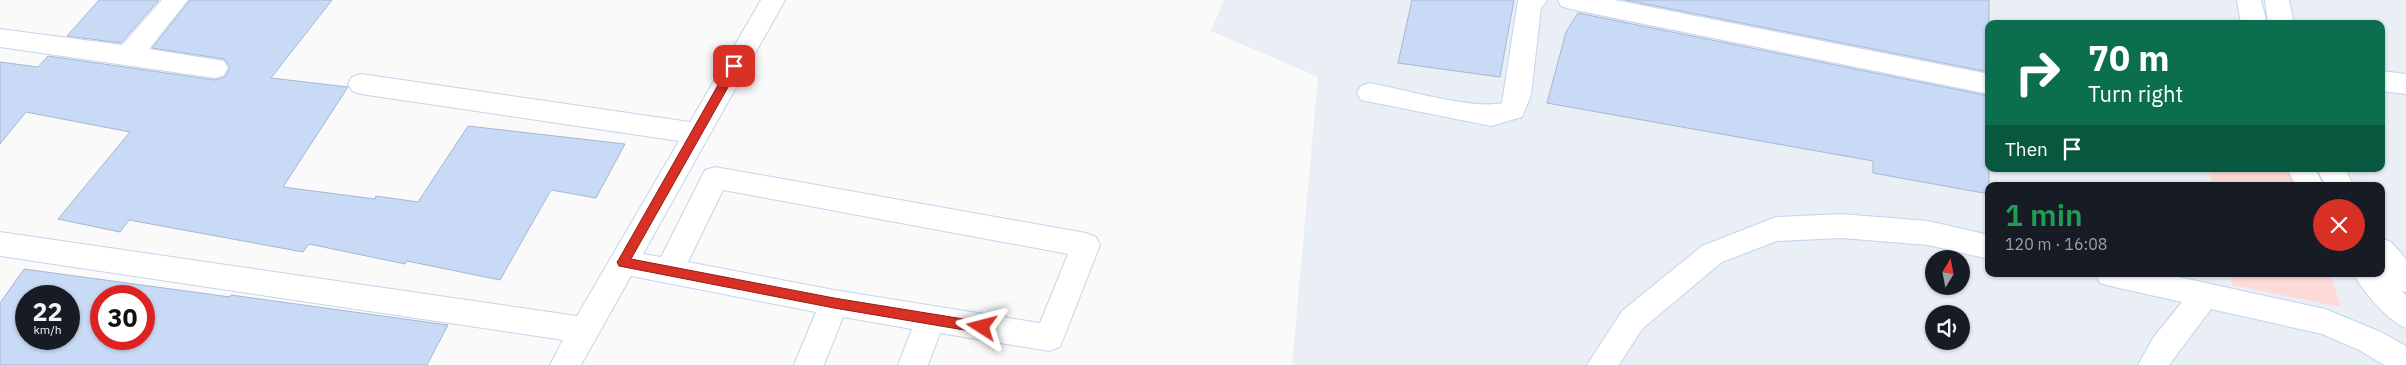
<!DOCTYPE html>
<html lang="en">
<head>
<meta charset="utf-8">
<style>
	:root { --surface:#171b24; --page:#20242c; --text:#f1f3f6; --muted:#9ea1a6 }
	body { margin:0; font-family:"IBM Plex Sans",sans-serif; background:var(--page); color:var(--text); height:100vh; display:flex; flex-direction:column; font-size:19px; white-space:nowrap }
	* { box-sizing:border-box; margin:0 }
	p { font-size:16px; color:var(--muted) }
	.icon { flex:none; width:28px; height:28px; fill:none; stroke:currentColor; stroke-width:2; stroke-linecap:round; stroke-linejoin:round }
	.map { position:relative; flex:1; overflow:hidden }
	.side { position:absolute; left:1985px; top:182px; width:400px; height:95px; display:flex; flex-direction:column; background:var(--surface); border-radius:10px; box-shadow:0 1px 4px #0004 }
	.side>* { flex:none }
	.guide { position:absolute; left:1985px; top:20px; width:400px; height:152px; border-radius:10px; box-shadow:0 1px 4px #0004; background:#0b6e4f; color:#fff; overflow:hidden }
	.needle { width:32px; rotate:10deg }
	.buttons { position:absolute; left:1925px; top:250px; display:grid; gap:10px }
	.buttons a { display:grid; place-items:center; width:45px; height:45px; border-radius:50%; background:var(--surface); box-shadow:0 1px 4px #0004; font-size:25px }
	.speed { position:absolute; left:15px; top:285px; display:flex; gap:10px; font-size:25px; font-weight:700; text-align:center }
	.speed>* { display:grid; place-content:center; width:65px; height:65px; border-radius:50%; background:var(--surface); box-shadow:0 1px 4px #0004; line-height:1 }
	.speed small { font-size:12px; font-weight:400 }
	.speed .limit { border:8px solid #d22; background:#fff; color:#111 }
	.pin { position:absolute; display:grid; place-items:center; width:42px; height:42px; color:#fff; margin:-21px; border-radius:10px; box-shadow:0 2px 8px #0006 }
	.me { position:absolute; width:55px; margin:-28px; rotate:279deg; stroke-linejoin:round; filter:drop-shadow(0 0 4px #0008) }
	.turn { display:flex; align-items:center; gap:18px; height:105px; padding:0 20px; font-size:22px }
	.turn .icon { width:65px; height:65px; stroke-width:2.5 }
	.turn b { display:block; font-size:35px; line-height:42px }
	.then { display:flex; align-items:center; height:48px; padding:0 20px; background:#0003; gap:10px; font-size:19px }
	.round { display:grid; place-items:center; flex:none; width:52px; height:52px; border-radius:26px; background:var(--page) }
	.head { display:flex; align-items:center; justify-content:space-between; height:85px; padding:0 20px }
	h1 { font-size:30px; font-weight:600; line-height:38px; color:#1e9e55 }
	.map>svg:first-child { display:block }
	.built { fill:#eaeef5; fill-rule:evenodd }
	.green { fill:#fddad8 }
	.building { fill:#c8daf5; stroke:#a6b7d1; fill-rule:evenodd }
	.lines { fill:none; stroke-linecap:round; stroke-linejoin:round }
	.minor-casing { stroke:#c2d4ee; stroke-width:2 }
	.minor { fill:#fff; fill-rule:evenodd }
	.route { fill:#d93025; stroke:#8d1f18 }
</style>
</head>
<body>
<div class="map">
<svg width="2406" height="365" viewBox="0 0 2406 365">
	<rect width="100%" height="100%" fill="#fafafa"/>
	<!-- built -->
	<path class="built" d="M1224 0H2406V365H1292L1318 77 1211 31ZM1989 24H2381V169H1989ZM1989 186H2381V274H1989ZM1934 259H1961V286H1934ZM1934 314H1961V341H1934Z"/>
	<!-- green -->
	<path class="green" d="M2208 169H2295L2301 186H2212Z
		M2230 274H2330L2341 307 2232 285Z"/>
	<!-- building -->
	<path class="building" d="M99 0H159L121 43 67 36Z
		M190 0H332L271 78 348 87 283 187 375 199 376 196 418 202 468 126 625 144 596 198 551 190 500 280 407 261 405 264 309 244 303 252 129 220 120 232 58 219 130 132 26 112 0 144V62L38 67 48 56 215 80 225 77 230 67 224 59 152 48Z
		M1412 0H1514L1500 77 1398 63Z
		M1625 0H1989V72Z
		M1578 13 1989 96V194L1873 173V161L1547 103 1566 32Z
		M24 269 230 297 231 295 448 325 427 365H0V303ZM26 296H69V339H26ZM101 296H144V339H101Z"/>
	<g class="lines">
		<defs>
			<path id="minor" d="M162 0H188L149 49 224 61 228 68 224 75 215 78 0 47V29L122 45Z
				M761 0H785L643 254 661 257 705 170 715 167 1086 233 1096 237 1100 245 1060 347 1049 351 940 333 928 365H898L912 329 843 317 824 365H794L816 312 631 276 581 365H550L563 340 0 256V232L577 316 679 141 361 94 352 91 348 84 352 77 361 74 690 122ZM723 190 1068 254 1040 323 834 290 688 262Z
				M1518 0H1547L1541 8 1531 95 1522 117 1491 126 1361 100 1357 93 1361 86 1370 83C1402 89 1474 110 1502 103Z
				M1558 0H1615L1989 74V94L1570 9 1561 6Z
				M2237 0H2261L2267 24H2241Z
				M2265 0H2289L2294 24H2268Z
				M2381 71 2406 74V94L2381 91Z
				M2287 169H2315L2324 186H2296Z
				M2317 169H2345L2354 186H2326Z
				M1841 214 1928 221 1989 235V259L1928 245 1841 238 1777 241 1722 262 1642 329 1619 365H1587L1622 311 1702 246 1776 217Z
				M2381 238 2391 242 2406 259V292L2402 291 2406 295V328C2389 322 2362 291 2354 274H2381Z
				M2096 274H2165L2325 309 2381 332 2406 346V365H2384L2359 350 2322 334 2211 309 2169 365H2138L2153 338 2182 302 2110 286 2100 283Z"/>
		</defs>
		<!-- minor casing -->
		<use href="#minor" class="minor-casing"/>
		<!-- minor -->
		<use href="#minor" class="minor"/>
	</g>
	<!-- route -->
	<path class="route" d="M734 62 740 66 631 259 834 298 982 322 988 327 986 331 982 333 834 308 619 266 617 262 619 259 730 64Z"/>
</svg>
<div class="buttons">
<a><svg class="needle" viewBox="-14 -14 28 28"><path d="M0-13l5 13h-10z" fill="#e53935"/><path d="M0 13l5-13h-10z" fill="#9ea1a6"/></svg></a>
<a><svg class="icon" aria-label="sound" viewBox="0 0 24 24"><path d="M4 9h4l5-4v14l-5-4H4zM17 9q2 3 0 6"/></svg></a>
</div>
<div class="speed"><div>22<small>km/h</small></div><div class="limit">30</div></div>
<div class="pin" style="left:734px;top:66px;background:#d93025"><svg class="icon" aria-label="arrive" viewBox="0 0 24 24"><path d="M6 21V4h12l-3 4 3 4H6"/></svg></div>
<svg class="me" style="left:982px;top:327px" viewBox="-20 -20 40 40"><path d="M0-17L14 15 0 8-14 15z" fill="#d93025" stroke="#fff" stroke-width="4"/></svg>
<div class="guide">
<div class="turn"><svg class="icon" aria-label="right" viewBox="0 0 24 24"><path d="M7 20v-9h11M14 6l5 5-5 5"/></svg><div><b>70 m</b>Turn right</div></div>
<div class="then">Then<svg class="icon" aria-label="arrive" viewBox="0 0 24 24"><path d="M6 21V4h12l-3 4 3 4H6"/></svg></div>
</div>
<section class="side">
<div class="head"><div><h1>1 min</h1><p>120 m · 16:08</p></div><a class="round" style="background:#d93025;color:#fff"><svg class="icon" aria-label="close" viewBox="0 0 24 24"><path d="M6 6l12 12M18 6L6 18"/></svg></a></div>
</section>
</div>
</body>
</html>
